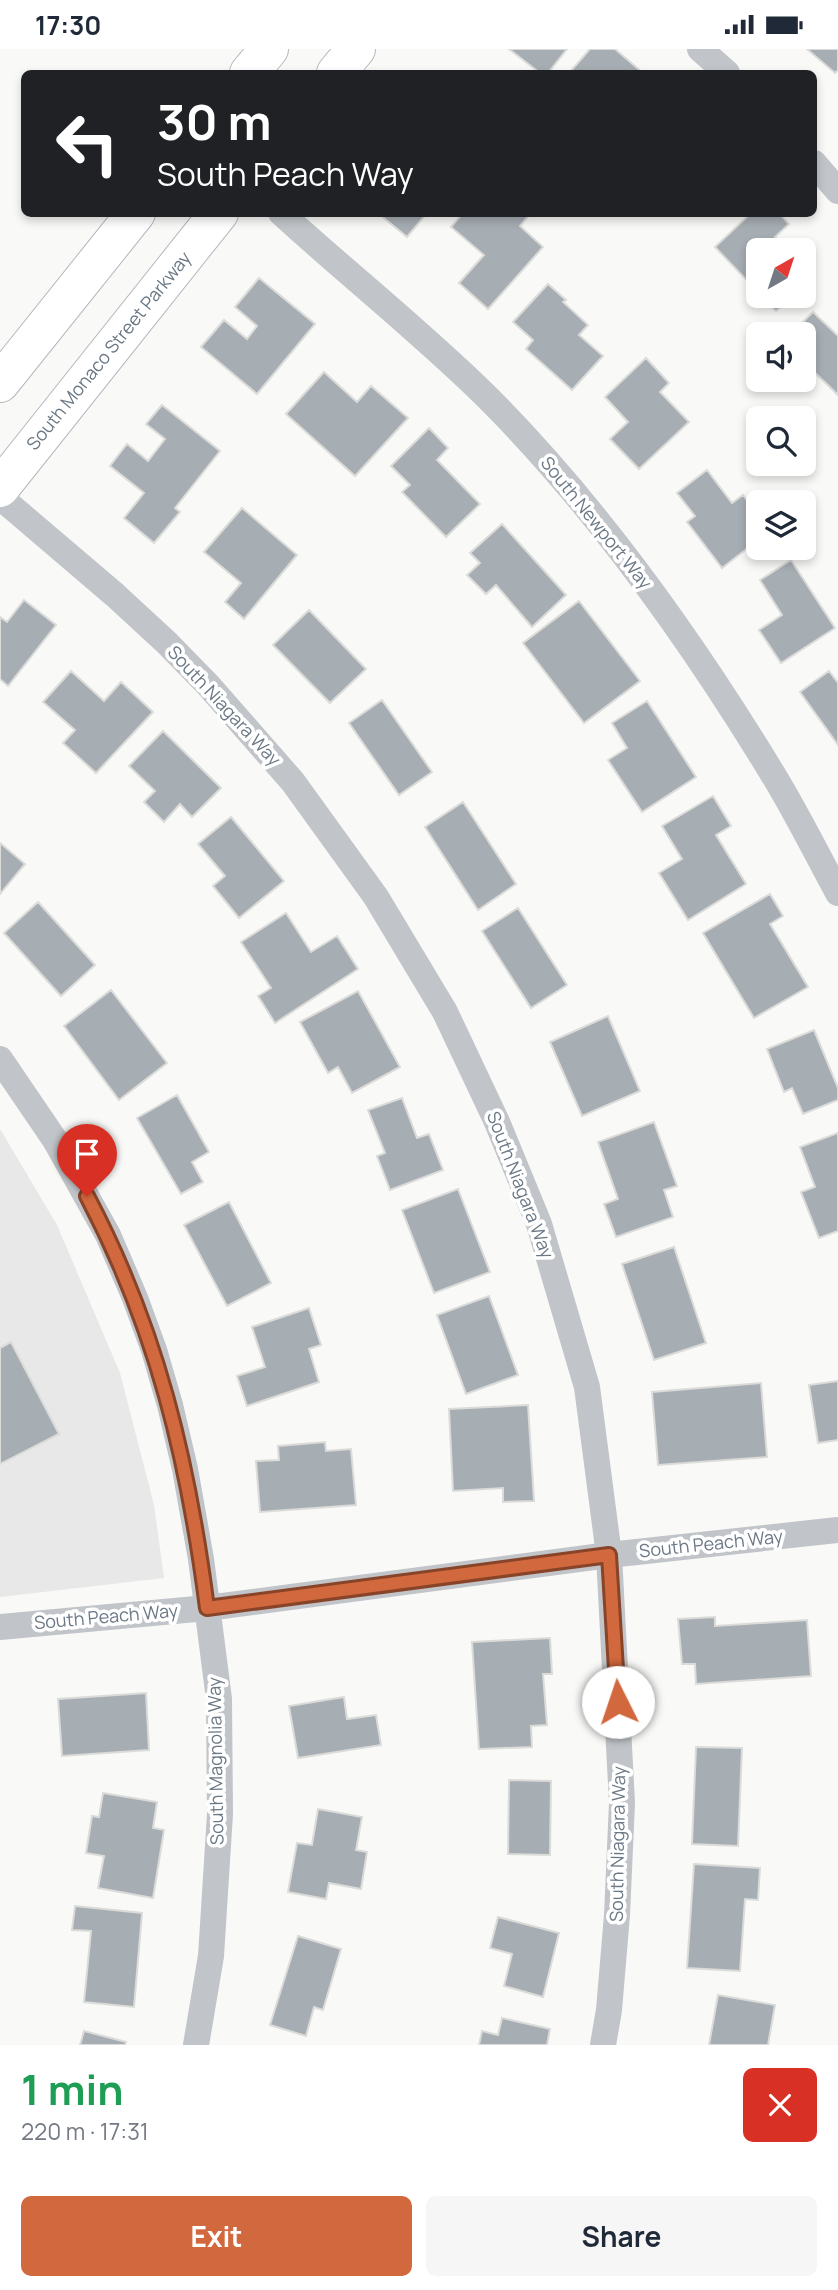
<!DOCTYPE html>
<html lang="en">
<head>
<meta charset="utf-8">
<style>
	:root { --surface:#fff; --page:#f6f6f7; --text:#1f2937; --muted:#747a83; --accent:#d2683d }
	body { margin:0; font-family:Manrope,sans-serif; background:var(--page); color:var(--text); height:100vh; display:flex; flex-direction:column; font-size:26px; white-space:nowrap }
	* { box-sizing:border-box; margin:0 }
	p { font-size:23px; color:var(--muted) }
	.icon { flex:none; width:38px; height:38px; fill:none; stroke:currentColor; stroke-width:2; stroke-linecap:round; stroke-linejoin:round }
	.map { position:relative; height:1996px; overflow:hidden }
	.side { display:flex; flex-direction:column; background:var(--surface); flex:1 }
	.side>* { flex:none }
	.hud { position:absolute; left:21px; top:21px; width:796px; height:147px; border-radius:10px; box-shadow:0 4px 10px #0003; background:#202124; color:#fff; overflow:hidden }
	.needle { width:46px; rotate:39deg }
	.controls { position:absolute; left:746px; top:189px; display:grid; gap:14px }
	.controls a { display:grid; place-items:center; width:70px; height:70px; border-radius:10px; background:var(--surface); box-shadow:0 4px 10px #0003; font-size:35px }
	.pin { position:absolute; display:grid; place-items:center; width:60px; height:60px; color:#fff; margin:-72px -30px; border-radius:50% 50% 50% 0; rotate:-45deg; box-shadow:0 0 7px #0007 }
	.pin .icon { rotate:45deg }
	.me { position:absolute; width:77px; margin:-38px; rotate:356deg; stroke-linejoin:round; filter:drop-shadow(0 0 5px #0008) }
	.turn { display:flex; align-items:center; gap:24px; height:147px; padding:0 21px; font-size:32px }
	.turn .icon { width:91px; height:91px; stroke-width:2.5 }
	.turn b { display:block; font-size:49px; line-height:60px }
	.round { display:grid; place-items:center; flex:none; width:74px; height:74px; border-radius:10px; background:var(--page) }
	.overview { display:flex; align-items:center; justify-content:space-between; height:119px; padding:0 21px }
	h1 { font-size:42px; font-weight:700; line-height:52px; color:#1e9e55 }
	.cta { display:flex; gap:14px; margin-top:auto; padding:14px 21px }
	.cta a { flex:1; height:80px; border-radius:10px; background:var(--accent); color:#fff; font-size:28px; font-weight:700; line-height:80px; text-align:center }
	.cta a+a { background:var(--page); color:var(--text) }
	.status { display:flex; justify-content:space-between; align-items:center; height:49px; padding:0 35px; background:var(--surface); direction:ltr }
	.status svg { height:19px; fill:currentColor }
	.map>svg:first-child { display:block }
	.built { fill:#e7e8e7 }
	.building { fill:#a6adb3; stroke:#dbdbd9; stroke-width:2 }
	.lines { fill:none; stroke-linecap:round; stroke-linejoin:round }
	.secondary-casing { stroke:#b3b8bd; stroke-width:40 }
	.minor { stroke:#c1c4c8; stroke-width:26 }
	.secondary { stroke:#fff; stroke-width:38 }
	.route-casing { stroke:#884428; stroke-width:18 }
	.route { stroke:#d2683d; stroke-width:12 }
	.labels { text-anchor:middle; stroke-width:7; stroke-linejoin:round; paint-order:stroke }
	.street-label { font-size:18px; fill:#6b7885; stroke:#fff }
</style>
</head>
<body>
<div class="status"><b>17:30</b><svg viewBox="0 0 49 12"><path d="M0 12V9h3v3zM5 12V6h3v6zM10 12V3h3v9zM15 12V0h3v12zM26 1h20v11H26zM47 4h2v5h-2z"/></svg></div>
<div class="map">
<svg width="838" height="1996" viewBox="0 0 838 1996">
	<rect width="100%" height="100%" fill="#f9f9f7"/>
	<!-- built -->
	<path class="built" d="M0 1080 57 1176 120 1324 154 1456 164 1529 0 1548Z"/>
	<!-- building -->
	<path class="building" d="M509 0H567L548 24H540Z
		M590 0H615L643 24H569Z
		M807 0H838V21L835 24Z
		M378 164H427L407 188Z
		M463 164H531L520 177 543 198 488 260 459 234 484 206 451 178Z
		M751 164H779L789 175 775 188 787 201H758V243L715 198Z
		M803 218 812 228 803 237Z
		M259 229 315 275 257 345 201 298 224 271 247 290 257 277 235 258Z
		M548 235 566 251 563 253 588 276 579 286 603 307 572 341 526 300 533 291 513 273Z
		M761 247H793L776 262Z
		M813 263 838 287V346L811 320 806 325 803 322V285H791Z
		M646 309 669 334 660 343 689 373 639 420 610 390 628 373 605 348Z
		M324 323 357 353 371 337 408 369 355 427 286 365Z
		M162 356 220 402 175 459 180 463 154 494 124 469 144 444 110 417 127 395 148 412 165 390 146 375Z
		M429 379 448 399 437 411 480 455 446 488 402 443 410 436 391 417Z
		M707 421 732 454 743 446 758 466V491L722 519 687 473 695 467 677 444Z
		M242 459 297 506 244 570 225 553 241 534 204 503Z
		M502 475 566 546 532 578 496 536 486 545 467 526 480 514 470 504Z
		M791 511 835 579 781 614 759 581 782 566 760 531Z
		M24 551 56 576 8 637 0 630V568L7 573Z
		M579 552 640 632 584 674 523 594Z
		M309 561 366 620 330 654 273 596Z
		M71 622 104 652 121 633 153 663 96 724 63 694 75 681 43 653Z
		M829 622 838 634V696L800 643Z
		M382 651 432 723 399 746 349 674Z
		M647 652 696 728 642 763 608 711 627 699 612 674Z
		M163 682 221 739 192 768 180 755 164 773 144 753 155 742 129 717Z
		M713 747 731 777 716 786 746 835 688 871 659 824 682 810 662 777Z
		M463 753 516 835 478 861 425 778Z
		M231 768 284 832 239 869 213 837 225 827 198 795Z
		M0 794 25 815 0 845Z
		M770 845 783 867 770 875 808 938 754 969 703 884Z
		M38 853 95 916 61 947 4 884Z
		M518 859 567 936 531 959 482 882Z
		M286 864 311 903 337 887 358 920 275 974 258 947 271 939 241 893Z
		M111 941 167 1014 119 1051 64 977Z
		M358 942 400 1018 352 1044 338 1018 328 1024 300 973Z
		M608 967 640 1042 582 1067 550 993Z
		M814 981 838 1039V1051L803 1065 792 1039 784 1043 767 1000Z
		M177 1046 209 1103 192 1113 203 1133 181 1145 137 1069Z
		M402 1049 417 1089 429 1085 443 1121 390 1141 377 1107 385 1104 368 1061Z
		M654 1073 677 1137 664 1141 673 1168 616 1188 604 1155 618 1150 598 1093Z
		M838 1084V1182L819 1189 801 1143 815 1138 800 1098Z
		M458 1140 490 1223 434 1244 402 1161Z
		M229 1153 271 1234 227 1257 184 1176Z
		M674 1198 706 1294 654 1311 622 1215Z
		M489 1247 518 1326 466 1345 437 1266Z
		M309 1259 321 1296 309 1300 319 1333 247 1357 237 1327 265 1318 252 1278Z
		M11 1293 59 1385 0 1415V1299Z
		M838 1332V1391L818 1394 809 1336Z
		M761 1334 767 1408 658 1416 652 1343Z
		M528 1356 534 1452 503 1453V1439L453 1442 449 1360Z
		M325 1393 326 1402 351 1400 356 1456 260 1463 256 1412 279 1411 278 1397Z
		M715 1568V1577L807 1571 811 1627 696 1635 695 1615H682L678 1570Z
		M550 1589 552 1625H543L547 1676 531 1677 532 1698 479 1700 472 1593Z
		M146 1644 149 1701 62 1707 58 1650Z
		M344 1648 347 1670 376 1666 381 1696 298 1709 289 1657Z
		M696 1698 742 1699 738 1797 692 1795Z
		M509 1731 551 1732 550 1806 508 1805Z
		M103 1744 157 1753 153 1779 164 1781 153 1849 98 1839 104 1807 86 1804 92 1767 99 1768Z
		M318 1760 362 1768 356 1801 367 1803 361 1840 329 1834 326 1850 288 1843 297 1794 312 1796Z
		M694 1815 760 1819 758 1851 745 1850 740 1922 687 1919Z
		M75 1857 142 1864 134 1958 84 1953 91 1882 72 1881Z
		M498 1868 559 1884 543 1948 504 1937 512 1905 490 1899Z
		M298 1887 341 1900 323 1961 314 1958 306 1987 270 1976Z
		M718 1946 775 1956 768 1996H709Z
		M502 1969 550 1980 547 1996H479L482 1982 498 1986Z
		M84 1982 126 1993 125 1996H80Z"/>
	<g class="lines">
		<defs>
			<path id="secondary" d="M249 24 269 0
				M336 24 356 0
				M0 334 136 164
				M0 439 219 164"/>
		</defs>
		<!-- secondary casing -->
		<use href="#secondary" class="secondary-casing"/>
		<!-- minor -->
		<path class="minor" d="M700 0 727 24
			M814 114 838 142
			M281 164C349 226 421 283 487 348 598 459 696 598 777 732 799 769 818 807 838 844
			M0 448 115 546 167 594 208 636 293 733 376 848 445 963 497 1073 539 1175 587 1338 609 1506 622 1754 617 1866 609 1961 603 1996
			M0 1010 55 1091 108 1186 135 1249 154 1301 170 1356 185 1420 201 1510 219 1650 220 1765 211 1907 196 1996
			M0 1578 207 1559 609 1506 838 1481"/>
		<!-- secondary -->
		<use href="#secondary" class="secondary"/>
	</g>
	<g class="lines">
		<defs>
			<path id="route" d="M87 1147C157 1280 188 1411 207 1559L609 1506 618 1653"/>
		</defs>
		<!-- route casing -->
		<use href="#route" class="route-casing"/>
		<!-- route -->
		<use href="#route" class="route"/>
	</g>
	<g class="labels">
		<!-- street labels -->
		<g class="street-label">
			<text transform="translate(109 302) rotate(-51)" y="6">South Monaco Street Parkway</text>
			<text transform="translate(596 474) rotate(51)" y="6">South Newport Way</text>
			<text transform="translate(224 657) rotate(47)" y="6">South Niagara Way</text>
			<text transform="translate(520 1136) rotate(69)" y="6">South Niagara Way</text>
			<text transform="translate(711 1495) rotate(-6)" y="6">South Peach Way</text>
			<text transform="translate(106 1568) rotate(-5)" y="6">South Peach Way</text>
			<text transform="translate(216 1712) rotate(-91)" y="6">South Magnolia Way</text>
			<text transform="translate(618 1795) rotate(-89)" y="6">South Niagara Way</text>
		</g>
	</g>
</svg>
<div class="controls">
<a><svg class="needle" viewBox="-14 -14 28 28"><path d="M0-13l5 13h-10z" fill="#e53935"/><path d="M0 13l5-13h-10z" fill="#747a83"/></svg></a>
<a><svg class="icon" aria-label="sound" viewBox="0 0 24 24"><path d="M4 9h4l5-4v14l-5-4H4zM17 9q2 3 0 6"/></svg></a>
<a><svg class="icon" aria-label="search" viewBox="0 0 24 24"><circle cx="10" cy="10" r="6"/><path d="M15 15l6 6"/></svg></a>
<a><svg class="icon" aria-label="layers" viewBox="0 0 24 24"><path d="M12 4l9 5-9 5-9-5zM3 14l9 5 9-5"/></svg></a>
</div>
<div class="pin" style="left:87px;top:1147px;background:#d93025"><svg class="icon" aria-label="arrive" viewBox="0 0 24 24"><path d="M6 21V4h12l-3 4 3 4H6"/></svg></div>
<svg class="me" style="left:618px;top:1653px" viewBox="-20 -20 40 40"><circle r="19" fill="#fff"/><path d="M0-13L10 11 0 6-10 11z" fill="#d2683d"/></svg>
<div class="hud">
<div class="turn"><svg class="icon" aria-label="left" viewBox="0 0 24 24"><path d="M17 20v-9H6M10 6l-5 5 5 5"/></svg><div><b>30 m</b>South Peach Way</div></div>
</div>
</div>
<section class="side">
<div class="overview"><div><h1>1 min</h1><p>220 m · 17:31</p></div><a class="round" style="background:#d93025;color:#fff"><svg class="icon" aria-label="close" viewBox="0 0 24 24"><path d="M6 6l12 12M18 6L6 18"/></svg></a></div>
<div class="cta"><a>Exit</a><a>Share</a></div>
</section>
</body>
</html>
